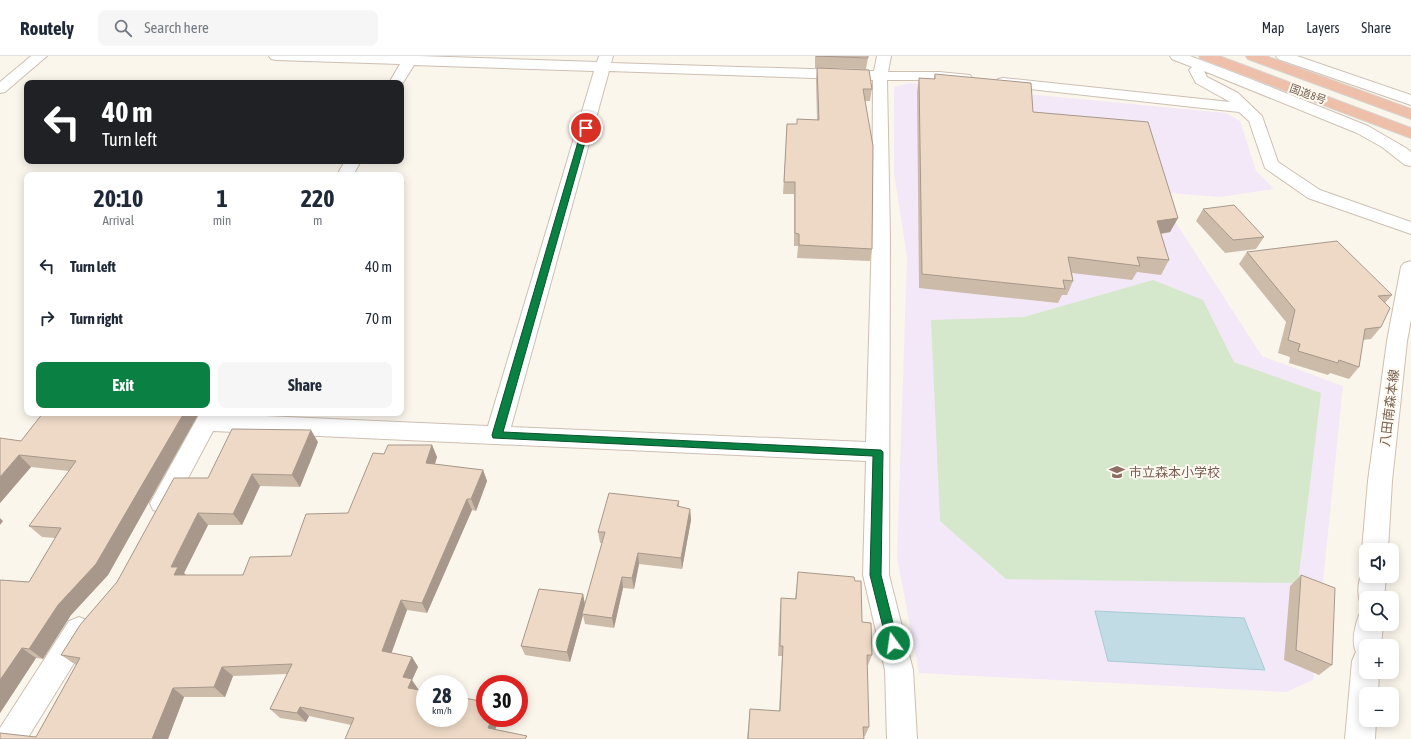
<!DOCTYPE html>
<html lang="en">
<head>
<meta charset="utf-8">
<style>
	:root { --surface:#fff; --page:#f6f6f7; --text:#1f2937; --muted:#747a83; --line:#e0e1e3; --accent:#0b8043 }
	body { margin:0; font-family:"Asap Condensed","Noto Sans JP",sans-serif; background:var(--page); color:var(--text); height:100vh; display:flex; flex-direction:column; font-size:15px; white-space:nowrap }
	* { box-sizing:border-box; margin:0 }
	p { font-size:13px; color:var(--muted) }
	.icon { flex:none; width:22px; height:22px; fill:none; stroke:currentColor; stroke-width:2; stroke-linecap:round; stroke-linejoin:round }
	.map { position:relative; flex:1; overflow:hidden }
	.sheet { position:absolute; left:24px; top:116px; width:380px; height:244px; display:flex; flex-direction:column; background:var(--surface); border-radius:8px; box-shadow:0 2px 10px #0003 }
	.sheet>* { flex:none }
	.guide { position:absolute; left:24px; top:24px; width:380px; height:84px; border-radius:8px; box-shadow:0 2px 10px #0003; background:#202124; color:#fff; overflow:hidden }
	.tools { position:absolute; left:1359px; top:487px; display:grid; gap:8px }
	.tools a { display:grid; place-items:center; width:40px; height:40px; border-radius:8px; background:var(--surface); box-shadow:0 2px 10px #0003; font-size:20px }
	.speed { position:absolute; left:416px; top:619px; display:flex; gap:8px; font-size:20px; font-weight:700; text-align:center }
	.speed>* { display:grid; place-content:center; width:52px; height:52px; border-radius:50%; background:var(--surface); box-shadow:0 2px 10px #0003; line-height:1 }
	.speed small { font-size:10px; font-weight:400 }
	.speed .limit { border:6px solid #d22; background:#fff; color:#111 }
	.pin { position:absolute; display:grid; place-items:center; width:34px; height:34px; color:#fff; margin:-17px; border:2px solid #fff; border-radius:50%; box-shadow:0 1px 4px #0007 }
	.me { position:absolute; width:44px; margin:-22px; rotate:346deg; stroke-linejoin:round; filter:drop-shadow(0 0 3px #0008) }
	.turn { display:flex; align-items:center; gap:14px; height:84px; padding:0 12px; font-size:18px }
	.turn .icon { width:52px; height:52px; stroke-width:2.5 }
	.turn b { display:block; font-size:28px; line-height:34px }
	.eta { display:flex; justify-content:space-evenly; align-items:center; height:68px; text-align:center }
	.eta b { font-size:24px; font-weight:700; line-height:28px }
	.cta { display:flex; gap:8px; margin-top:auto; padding:8px 12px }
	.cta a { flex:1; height:46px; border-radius:8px; background:var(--accent); color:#fff; font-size:16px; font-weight:700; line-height:46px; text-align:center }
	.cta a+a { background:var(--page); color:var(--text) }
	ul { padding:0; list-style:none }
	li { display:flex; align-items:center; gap:12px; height:52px; padding:0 12px }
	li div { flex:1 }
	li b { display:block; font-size:15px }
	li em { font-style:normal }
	header { display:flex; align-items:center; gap:24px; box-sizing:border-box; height:56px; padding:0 20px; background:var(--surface); border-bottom:1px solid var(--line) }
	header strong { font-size:19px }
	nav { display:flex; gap:22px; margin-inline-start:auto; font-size:14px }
	.search { width:280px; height:36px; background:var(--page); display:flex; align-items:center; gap:10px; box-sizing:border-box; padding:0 14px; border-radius:8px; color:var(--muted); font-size:15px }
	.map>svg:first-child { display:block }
	.education { fill:#f3e8f8 }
	.green { fill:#d5e8cb }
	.water { fill:#c1dce4; stroke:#a8cbd5 }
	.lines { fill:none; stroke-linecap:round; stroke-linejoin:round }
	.street-casing { stroke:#cdbfb2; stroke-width:2 }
	.secondary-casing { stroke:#cfc0b0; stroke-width:2 }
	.highway-casing { stroke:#d8d2ce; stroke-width:2 }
	.street { fill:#fff; fill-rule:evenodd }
	.secondary { fill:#fff; fill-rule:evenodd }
	.highway { fill:#efc0a9; fill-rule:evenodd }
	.wall { fill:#cdbbaa }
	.shaded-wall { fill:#a7988b }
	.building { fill:#eed9c6; stroke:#a7988b }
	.route { fill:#0b8043; stroke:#07532c }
	.labels { text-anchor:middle; stroke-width:4; stroke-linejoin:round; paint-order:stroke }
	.far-street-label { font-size:11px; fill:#756050; stroke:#fefaf2 }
	.street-label { font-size:13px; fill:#756050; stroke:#fefaf2 }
	.education-label { font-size:13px; fill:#785e54; stroke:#fefaf2; text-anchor:start }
</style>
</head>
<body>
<header>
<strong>Routely</strong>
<div class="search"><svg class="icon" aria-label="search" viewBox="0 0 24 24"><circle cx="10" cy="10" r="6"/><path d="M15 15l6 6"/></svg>Search here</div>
<nav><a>Map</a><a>Layers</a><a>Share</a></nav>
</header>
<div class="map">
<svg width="1411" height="683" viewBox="0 0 1411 683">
	<rect width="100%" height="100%" fill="#fbf6ec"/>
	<!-- education -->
	<path class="education" d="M910 27 1226 57 1240 65 1256 115 1274 133 1220 141 1156 136 1262 300 1343 330 1313 624 1286 636 919 617 897 501 907 201 894 117V31Z"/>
	<!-- green -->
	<path class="green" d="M1153 224 1203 244 1234 306 1321 337 1298 527 1006 523 940 465 931 264 1024 261Z"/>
	<!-- water -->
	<path class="water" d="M1095 555 1244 562 1265 614 1108 605Z"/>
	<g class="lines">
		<defs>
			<path id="street" d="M31 0H47L5 36 0 37V26Z
				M269 0H419L597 6 599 0H613L611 7 874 15 877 0H891L888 16H939L970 19 972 22 970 25 965 26 939 24H887L890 180 889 519 913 614 917 683H887L885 614 863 519 866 405 213 375 171 454 162 457 153 454 150 447 200 357 488 370 594 15 414 9 401 30V27H389L400 8 276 4 271 3ZM609 15 873 24 872 180 866 386 511 371Z
				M1170 0H1190L1248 22 1368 70 1406 92 1411 96V110L1405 109 1382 91 1357 77 1204 15 1207 21 1238 37 1262 60 1278 106 1320 134 1411 166V178L1308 142 1265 112 1249 65 1239 56 1003 30 998 29 996 26 998 23 1003 22 1230 46 1196 27 1189 14 1192 11 1172 3Z
				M1276 0H1297L1411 39V49L1278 3Z
				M345 105H361L353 119H337Z
				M79 561 89 565 93 574 89 583 27 683H0V672L69 565Z"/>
			<path id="secondary" d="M1411 205V264L1407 285 1392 425 1388 494H1366V502L1362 494 1368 425 1387 285 1401 211 1404 207Z
				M1366 511V520H1386L1384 542H1366V552L1362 551C1356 538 1358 524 1364 512Z
				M1366 556V568H1383L1381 590H1366V616H1379L1378 638H1366V664H1376L1375 683H1345L1352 605 1356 596C1351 585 1355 570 1359 559Z"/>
			<path id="highway" d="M1199 0H1219L1411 72V82L1201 3Z
				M1246 0H1266L1411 53V63L1248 3Z"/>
		</defs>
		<!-- street casing -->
		<use href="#street" class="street-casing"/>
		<!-- secondary casing -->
		<use href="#secondary" class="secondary-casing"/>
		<!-- highway casing -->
		<use href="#highway" class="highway-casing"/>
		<!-- street -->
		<use href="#street" class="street"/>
		<!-- secondary -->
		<use href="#secondary" class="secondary"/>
		<!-- highway -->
		<use href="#highway" class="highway"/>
	</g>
	<!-- wall -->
	<path class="wall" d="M815 0H868V2L866 13 815 12Z
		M817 12 872 33 870 45H865L872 193 870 205 797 202 798 190H794V138H783L787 68H797V63L817 64 816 24Z
		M935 18 1033 56 1178 162 1170 176 1161 178 1169 204 1161 219 1137 216 1132 224 1072 217 1073 225 1067 239H1062L1058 247 919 232 917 36 919 22 934 23Z
		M1203 153 1264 181 1256 193 1225 197 1196 165Z
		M1247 196 1392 239 1385 247 1381 271 1371 283 1363 284 1359 311 1349 323 1330 317 1328 319 1289 307 1290 301 1278 297 1286 266 1239 208Z
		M43 357H199L108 519 71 559 43 603 36 602 0 657V524L29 526 55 482 42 481 29 470 69 415 31 411 0 447 21 385Z
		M318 386 300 431 260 430 242 469H208L184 517 186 519H243L291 500 348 457 384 398 432 389 437 401 435 408 483 414 487 425 476 455 472 454 427 557 407 554 391 597 412 601 418 611 412 624 418 633 351 669 309 660 306 666 280 662 270 653 287 618 233 620 225 641H184L168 683H0L36 681 76 609 61 599 208 422Z
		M679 445V451L690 453 691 464 682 513 639 508 634 533 623 532 614 572 585 568 583 559 570 606 525 599 521 590 583 538 585 548 602 487H600L598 476Z
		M798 516 862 566 872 599 868 609H867L869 671 865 680H864V683H747L750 653 779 655 782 600H778L780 553 781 542 795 543 797 527Z
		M1301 519 1332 609 1319 619 1284 604 1290 530Z"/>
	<!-- shaded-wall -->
	<path class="shaded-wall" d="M1178 162 1170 176 1150 179 1157 165Z
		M184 357H199L108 519 71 559 43 603 29 593Z
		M311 374 318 386 300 431 292 419Z
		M432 389 437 401 431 419 426 407Z
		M19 399 31 411 0 447V421Z
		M483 414 487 425 476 455 471 443Z
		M252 418 260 430 242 469 233 458Z
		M467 443 472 454 427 557 422 547Z
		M690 453 691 464 682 513 681 502Z
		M198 457 208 469 184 517 188 522 174 519 171 511Z
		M0 462 3 465 0 469Z
		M638 497 639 508 634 533 632 522Z
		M622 521 623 532 614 572 612 562Z
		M583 538 585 549 582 558 583 559 570 606 567 596Z
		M401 544 407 554 389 604 382 595Z
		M22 592 36 602 0 657V624Z
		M412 601 418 611 412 624 418 633 414 641 408 632 403 621Z
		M222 611 233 620 225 641 214 631Z
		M173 632 184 641 168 683H152Z
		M300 651 309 660 306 666 297 657Z
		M492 662H499L493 681 488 672Z"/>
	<!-- building -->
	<path class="building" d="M816 0H868V2Z
		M817 12 869 14 872 33H863L873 90 872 193 799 189V178L795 177V126H784L787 68H797V63L819 64Z
		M935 18 1031 27 1033 56 1148 66 1178 162 1157 165 1169 204 1137 201 1140 210 1068 201 1073 225 1063 224 1065 233 922 218 919 22 935 23Z
		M1234 149 1264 181 1233 184 1203 153Z
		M1337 185 1392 239 1378 240 1390 252 1381 271 1365 273 1359 311 1339 304 1338 307 1298 295 1300 288 1288 284 1295 254 1247 196Z
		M43 357H184L96 508 58 549 29 593 22 592 0 624V524L29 526 61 472 29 470 76 405 19 399 0 421V382L21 385Z
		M232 373 311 374 292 419 252 418 233 458 198 457 171 511H178L174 519H243L250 501 291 500 306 458 348 457 373 397 384 398 388 389H432L426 407 483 414 471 443H467L422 547 401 544 382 595 412 601 403 621 412 623 408 632 425 635V662H459V641L485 646V662H492L488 672 527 680 525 683H345L354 662 300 651 297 657 270 653 292 608 222 611 214 631 173 632 152 683H0V677L36 681 80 602 61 599 80 569 117 526 174 422H208Z
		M609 437 679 445 677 450 690 453 681 502 638 497 632 522 622 521 612 562 582 558 605 476H598Z
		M798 516 854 521 855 525H861L862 566 871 567 872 599H867L869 671H863L864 683H748L750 653 780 655 783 590H780L781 542 796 543Z
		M1301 519 1335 532 1332 609 1296 594Z
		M539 533 583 538 567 596 521 590Z"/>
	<!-- route -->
	<path class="route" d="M586 70 589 72 503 376 881 394 883 396 881 519 898 587 897 591 893 592 889 591 887 587 870 519 873 400 493 382 492 379 582 72Z"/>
	<!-- icons -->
	<defs>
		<symbol id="school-bare" viewBox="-9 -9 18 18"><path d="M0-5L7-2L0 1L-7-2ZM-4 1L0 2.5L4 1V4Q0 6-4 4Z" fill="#8d6e63" stroke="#fefaf2" stroke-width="2.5" paint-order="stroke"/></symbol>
	</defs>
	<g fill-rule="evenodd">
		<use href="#school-bare" x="1106" y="405" width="22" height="22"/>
	</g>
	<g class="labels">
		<!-- far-street labels -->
		<g class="far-street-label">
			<text transform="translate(1308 38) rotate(20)" y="4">国道8号</text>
		</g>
		<!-- street labels -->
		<g class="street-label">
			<text transform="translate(1389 352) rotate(-83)" y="5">八田南森本線</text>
		</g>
		<!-- education labels -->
		<g class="education-label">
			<text x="1129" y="421">市立森本小学校</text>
		</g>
	</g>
</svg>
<div class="tools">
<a><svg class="icon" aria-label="sound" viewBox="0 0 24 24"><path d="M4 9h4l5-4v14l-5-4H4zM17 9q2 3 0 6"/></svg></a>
<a><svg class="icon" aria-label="search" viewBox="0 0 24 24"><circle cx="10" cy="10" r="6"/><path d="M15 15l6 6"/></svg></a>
<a>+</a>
<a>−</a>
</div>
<div class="speed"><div>28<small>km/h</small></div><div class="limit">30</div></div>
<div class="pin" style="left:586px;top:72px;background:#d93025"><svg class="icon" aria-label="arrive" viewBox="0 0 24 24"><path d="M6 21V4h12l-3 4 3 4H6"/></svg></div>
<svg class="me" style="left:893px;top:587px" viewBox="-20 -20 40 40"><circle r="17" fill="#0b8043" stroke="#fff" stroke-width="3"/><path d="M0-11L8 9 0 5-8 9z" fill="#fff"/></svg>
<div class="guide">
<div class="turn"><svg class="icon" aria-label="left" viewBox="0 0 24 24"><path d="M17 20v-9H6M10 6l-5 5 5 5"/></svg><div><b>40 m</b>Turn left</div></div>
</div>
<section class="sheet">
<div class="eta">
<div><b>20:10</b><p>Arrival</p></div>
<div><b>1</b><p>min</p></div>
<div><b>220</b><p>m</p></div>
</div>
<ul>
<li><svg class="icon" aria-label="left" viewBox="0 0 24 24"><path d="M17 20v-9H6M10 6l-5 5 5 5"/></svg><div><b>Turn left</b></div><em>40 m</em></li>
<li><svg class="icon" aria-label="right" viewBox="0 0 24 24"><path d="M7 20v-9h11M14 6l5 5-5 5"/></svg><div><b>Turn right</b></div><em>70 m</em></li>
</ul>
<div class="cta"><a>Exit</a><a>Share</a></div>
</section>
</div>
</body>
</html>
